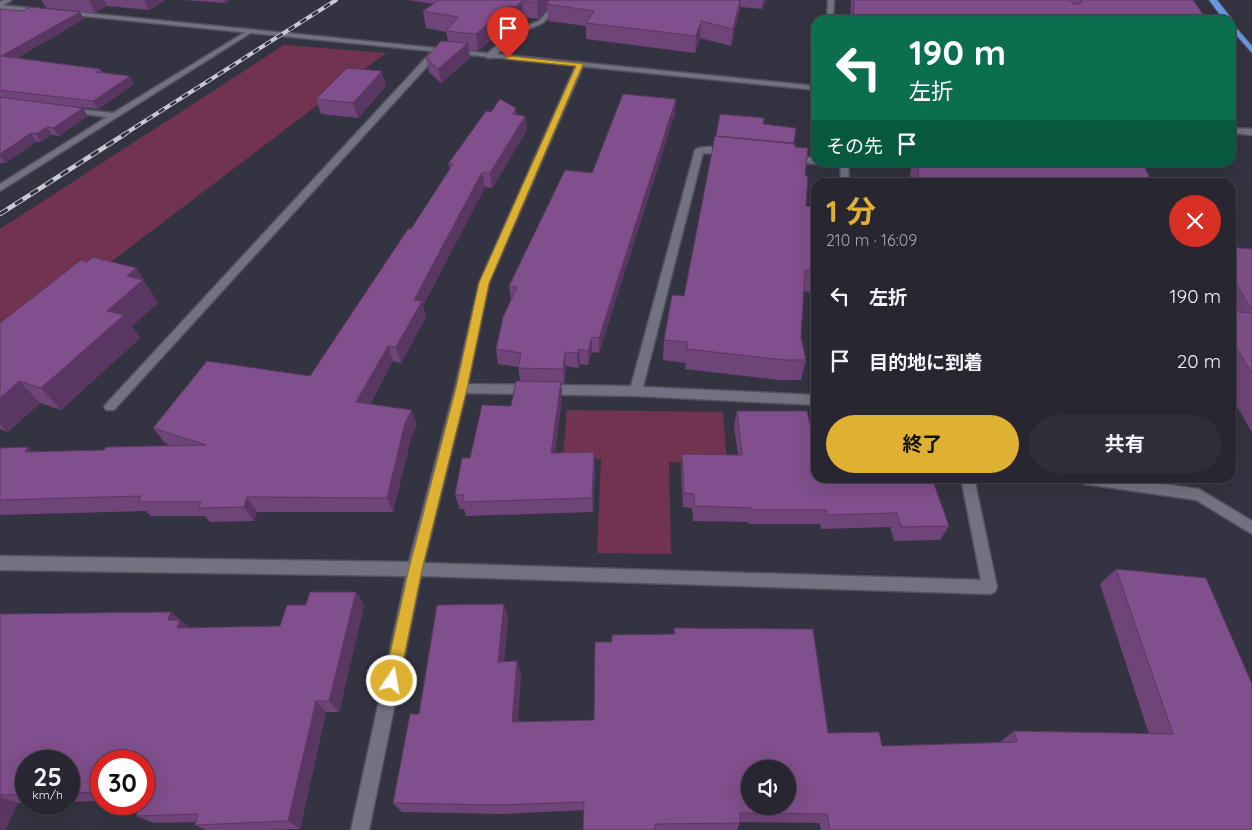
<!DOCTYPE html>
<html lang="ja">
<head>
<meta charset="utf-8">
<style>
	:root { --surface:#272631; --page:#2f2e39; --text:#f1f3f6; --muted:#a4a5ab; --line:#43434d; --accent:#deb133 }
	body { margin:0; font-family:Quicksand,"Noto Sans JP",sans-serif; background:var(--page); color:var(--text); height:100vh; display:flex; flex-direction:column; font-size:19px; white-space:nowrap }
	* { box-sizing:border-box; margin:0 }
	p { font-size:16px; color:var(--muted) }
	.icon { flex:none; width:28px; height:28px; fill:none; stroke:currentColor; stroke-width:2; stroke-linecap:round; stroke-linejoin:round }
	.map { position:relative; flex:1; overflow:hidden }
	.panel { position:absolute; left:811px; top:178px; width:425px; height:305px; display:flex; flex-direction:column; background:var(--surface); border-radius:15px; box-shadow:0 5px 20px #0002,0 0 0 1px var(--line) }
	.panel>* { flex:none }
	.top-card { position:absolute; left:811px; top:15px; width:425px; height:152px; border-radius:15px; box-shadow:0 5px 20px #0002,0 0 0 1px var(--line); background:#0b6e4f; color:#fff; overflow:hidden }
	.tools { position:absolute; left:741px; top:760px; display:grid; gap:10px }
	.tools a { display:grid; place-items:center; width:55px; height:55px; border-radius:50%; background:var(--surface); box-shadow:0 5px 20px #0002,0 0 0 1px var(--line); font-size:25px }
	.speed { position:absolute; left:15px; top:750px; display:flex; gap:10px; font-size:25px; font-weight:700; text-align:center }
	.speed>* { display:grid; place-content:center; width:65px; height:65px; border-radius:50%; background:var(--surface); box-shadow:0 5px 20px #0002,0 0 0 1px var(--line); line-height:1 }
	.speed small { font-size:12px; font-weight:400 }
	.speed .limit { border:8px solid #d22; background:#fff; color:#111 }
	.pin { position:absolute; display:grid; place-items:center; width:42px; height:42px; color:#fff; margin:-51px -21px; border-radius:50% 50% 50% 0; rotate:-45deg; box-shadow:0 0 5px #0007 }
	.pin .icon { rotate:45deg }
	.me { position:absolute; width:55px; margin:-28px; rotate:12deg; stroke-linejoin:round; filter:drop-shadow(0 0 4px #0008) }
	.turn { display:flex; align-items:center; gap:18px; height:105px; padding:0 15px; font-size:22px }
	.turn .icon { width:65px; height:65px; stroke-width:2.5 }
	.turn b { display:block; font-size:35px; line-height:42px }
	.then { display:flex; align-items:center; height:48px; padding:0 15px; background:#0003; gap:10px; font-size:19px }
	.round { display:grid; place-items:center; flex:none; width:52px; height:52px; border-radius:26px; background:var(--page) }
	.head { display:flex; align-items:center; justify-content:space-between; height:85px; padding:0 15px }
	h1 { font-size:30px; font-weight:700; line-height:38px; color:var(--accent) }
	.cta { display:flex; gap:10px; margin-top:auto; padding:10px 15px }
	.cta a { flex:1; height:58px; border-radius:30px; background:var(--accent); color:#111; font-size:20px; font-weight:700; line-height:58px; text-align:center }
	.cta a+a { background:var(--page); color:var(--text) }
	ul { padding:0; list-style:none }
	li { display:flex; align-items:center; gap:15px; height:65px; padding:0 15px }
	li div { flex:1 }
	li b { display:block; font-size:19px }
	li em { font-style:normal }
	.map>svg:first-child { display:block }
	.green { fill:#723351 }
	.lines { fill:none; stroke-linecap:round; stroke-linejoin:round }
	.service-casing { stroke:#52515d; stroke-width:3 }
	.minor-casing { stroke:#52515d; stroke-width:3 }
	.tertiary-casing { stroke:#52515d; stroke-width:3 }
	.trunk-casing { stroke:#52515d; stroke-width:2 }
	.service { fill:#737282; fill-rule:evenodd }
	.minor { fill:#737282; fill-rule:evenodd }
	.tertiary { fill:#737282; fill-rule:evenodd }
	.trunk { fill:#689ae1; fill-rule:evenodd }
	.rail-far1-casing { stroke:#cbcad4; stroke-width:4 }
	.rail-casing { stroke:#cbcad4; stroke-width:4.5 }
	.rail-far1 { stroke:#343341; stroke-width:2.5; stroke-dasharray:7; stroke-linecap:butt }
	.rail { stroke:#343341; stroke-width:3; stroke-dasharray:9; stroke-linecap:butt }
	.wall { fill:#6f4478 }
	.shaded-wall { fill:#5a3762 }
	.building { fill:#814f8c; stroke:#5a3762; fill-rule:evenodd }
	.route { fill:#deb133; stroke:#907321 }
</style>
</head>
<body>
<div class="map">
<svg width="1252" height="830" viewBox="0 0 1252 830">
	<rect width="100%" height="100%" fill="#343341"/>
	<!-- green -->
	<path class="green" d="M284 45 386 53 0 346V229Z
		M567 410 723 412 727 463 669 462 671 554 597 553 601 459 563 458Z"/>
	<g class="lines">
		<defs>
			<path id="service" d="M557 0H564L543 23 516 34 493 58H487V54L512 32 539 21Z
				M434 49 441 51 114 410H106L104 407 106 404Z"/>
			<path id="minor" d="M4 0H12L0 7V2Z
				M828 0H834L833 20H827Z
				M247 31 252 32 0 191V184L107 117 69 112H66V108L113 113Z
				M577 62 584 64 489 283 468 384 631 386 695 150C701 145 725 147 731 152L727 155 703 153 643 387 816 395V405L636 396 466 393 424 563 981 580 961 478H974L997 587 995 592 990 594 421 576 369 830H351L406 576 0 570V556L409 562 455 388 479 283Z
				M789 156 816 158V162H819L816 164 786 161V157Z
				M825 162H848L849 182H840L841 166Z
				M1077 478H1118L1199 489 1252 521V534L1196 500 1084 484 1079 482Z"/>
			<path id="tertiary" d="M0 5 40 9 43 11 40 13 0 9Z
				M65 11 816 86V90L63 14 62 13Z
				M1231 128 1252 129V135L1231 133Z"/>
			<path id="trunk" d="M1209 0H1217L1231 18 1232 20 1231 21 1224 20Z
				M1231 22 1252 46V53L1231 29Z"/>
		</defs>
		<!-- service casing -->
		<use href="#service" class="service-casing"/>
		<!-- minor casing -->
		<use href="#minor" class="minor-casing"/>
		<!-- tertiary casing -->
		<use href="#tertiary" class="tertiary-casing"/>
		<!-- trunk casing -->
		<use href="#trunk" class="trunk-casing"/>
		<!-- service -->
		<use href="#service" class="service"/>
		<!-- minor -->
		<use href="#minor" class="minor"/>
		<!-- tertiary -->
		<use href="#tertiary" class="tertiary"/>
		<!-- trunk -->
		<use href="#trunk" class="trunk"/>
		<defs>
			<path id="rail-far1" d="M123 135 336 0"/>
			<path id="rail" d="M0 214 125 134"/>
		</defs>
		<!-- rail-far1 casing -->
		<use href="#rail-far1" class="rail-far1-casing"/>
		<!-- rail casing -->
		<use href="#rail" class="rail-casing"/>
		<!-- rail-far1 -->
		<use href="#rail-far1" class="rail-far1"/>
		<!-- rail -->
		<use href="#rail" class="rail"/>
	</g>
	<!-- wall -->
	<path class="wall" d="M41 0H165L149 10 107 6 95 13 46 8Z
		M184 0H229L225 3Z
		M408 0H766L762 9 740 7 731 46 700 38 695 53 586 39V26L548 21 547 9 538 19 524 17 517 24 511 22 478 51 469 50 470 58 441 83 429 72 426 58 448 41 446 32 426 28 423 11 434 4Z
		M851 0H1193L1207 20H850Z
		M0 9 23 11 80 12 84 19 17 58 100 69 102 72 134 84 98 109 34 102 88 116 59 136 52 135 41 142H36L5 163H0Z
		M386 86 358 118 321 114 316 99Z
		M675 113 599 353 592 352 588 365 580 364 578 368 566 366 564 383H561L562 397 555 453 594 452 595 467 593 512 466 516 464 509H460L455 495 470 458 511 406 520 381 518 367 498 364 496 349 511 301 509 286 592 173Z
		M517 115 525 116 527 130 492 188 485 187 423 306 426 317 401 363 393 361 370 404 417 425 411 438 393 512H257L254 521 210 522 205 516H151L146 511 0 515V448L28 447 32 452 104 450 173 446 165 443 153 428 310 376 411 229 450 169 448 164Z
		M763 124 794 143 795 147 805 176 806 206 816 208V293L803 291 801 337 806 360 801 380H779L685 369 686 363 663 360 664 340Z
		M913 162H1007L1016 163 1015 162H1142L1152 182H911L910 173Z
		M1231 247 1252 249V431H1251L1231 396Z
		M87 262 136 268 158 303 132 326 140 338 61 410 40 403 8 432 0 429V323Z
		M737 411 816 478 949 526 940 540 894 541 890 527 821 529 820 524H749L748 522 693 521 692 508 683 507 681 469 682 454 738 455 734 426Z
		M1116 569 1252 830H821L819 823 740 822V823L737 830H583L584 810 503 814 402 812 393 803 419 714 508 618 504 661 521 674 517 722 594 720 612 642 674 634V628L828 733 882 746 1000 742 1014 731 1149 734 1100 584Z
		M356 592 364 605 339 712H326L300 829 264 830H206L195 825 196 822 154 823 136 816 144 804V761H101V801L69 802V761H26V803H18L5 830H0V614L171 612 189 628 280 626 306 605Z"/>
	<!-- shaded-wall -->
	<path class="shaded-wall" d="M89 0H104L107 6 95 13Z
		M144 0H165L149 10Z
		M223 0H229L225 3Z
		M539 0H555L546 4 547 9 538 19 537 3Z
		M740 0H741L740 7 731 46 733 29Z
		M763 0H766L762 9Z
		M522 1 524 17 517 24 515 7Z
		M509 6 511 22 478 51 476 34Z
		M80 12 84 19 7 64 1 56Z
		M701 21 700 38 695 53 696 36Z
		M468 43 470 58 441 83 438 69Z
		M382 71 386 86 358 118 353 103Z
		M130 76 134 84 98 109 93 101Z
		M676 99 675 113 599 353V338Z
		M83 108 88 116 59 136 53 128Z
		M516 108 518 123 513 114Z
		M525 116 527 130 492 188 490 173Z
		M47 127 52 135 41 142 36 134Z
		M31 133 36 142 5 163 0 156V154Z
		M482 172 485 187 423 306 426 317 401 363 396 347 414 300Z
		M136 268 158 303 132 326 140 338 61 410 41 388 107 311 127 276Z
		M592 337V352L588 365V351Z
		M388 346 393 361 362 417 356 402Z
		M579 349 580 364 578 368 577 353Z
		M565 352 566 366 564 383 563 369Z
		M19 381 40 403 8 432 0 424V398Z
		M561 382 562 397 553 467 551 453Z
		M412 410 417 425 411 438 393 512 387 498 405 423Z
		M28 447 43 462 25 452Z
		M594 452 595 467 593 512 592 498Z
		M247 497 257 512 254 521 244 507Z
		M356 592 364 605 339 712 329 701Z
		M504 604 508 618 503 674 498 662Z
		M171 612 194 632 191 640 168 620Z
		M517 661 521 674 517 734 512 722Z
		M316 701 326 712 300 829 288 821Z
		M0 797 18 803 5 830H0Z"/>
	<!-- building -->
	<path class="building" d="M439 0H539L537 3 522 1 515 7 509 6 476 34 446 31 458 17 423 11Z
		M550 0H740L733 29 701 21 696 36 586 23 594 11 546 4Z
		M854 0H1071L1073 4H1080L1082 2 1081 0H1193L1207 20H1129L1064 15 1066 20H853Z
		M30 7 80 12 1 56 100 69 96 72 130 76 93 101 0 90V9L23 11Z
		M441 41 468 43 438 69 426 58Z
		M347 68 382 71 353 103 316 99Z
		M623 94 676 99 599 338 592 337 588 351 579 349 577 353 565 352 563 369 518 368 521 353 496 349 503 317 517 287 509 286 565 170 592 173Z
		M0 97 83 108 53 128 47 127 36 134 31 133 0 154Z
		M500 99 516 108 513 114 525 116 490 173 482 172 414 300 422 301 396 347 388 346 356 402 412 410 405 423 387 498 247 497 244 507 199 508 201 502H138L141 496 0 500V448L28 447 25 452 104 450 106 447 206 445 153 428 207 361 310 376 408 229H411L453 164H448L486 111 491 112Z
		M720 114 764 118 763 124 796 128 794 143 716 136Z
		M715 136 795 144V147L808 148 805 176H808L806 206 816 208V271L805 270 801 337 806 360H784L687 349 688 342 664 340 672 295 684 296Z
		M918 162H1007L1030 165 1029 162H1142L1152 182H919Z
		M1231 247 1252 249V310L1231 275Z
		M93 257 136 268 127 276 143 280 107 311 124 315 41 388 19 381 0 398V323L81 260 87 262Z
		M1231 311 1252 313V374L1231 338Z
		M516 381 561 382 551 453 594 452 592 498 462 502 464 495H455L462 458H470L482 405 511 406Z
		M737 411H807L816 453V478H932L949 526 901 527 897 513 827 515 826 510H752V508L695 506 694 494 684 493 682 454 742 455Z
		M1116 569 1206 578 1252 684V830H830L827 814 740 813V823L655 824V830H583L584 802 498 805 393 803 410 714H419L437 605 504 604 498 662 517 661 512 722 594 720 595 642H612V635L675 634 674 628 813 629 828 733 879 732 882 746 1017 742 1014 731 1173 734ZM750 769H788V806H750Z
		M310 592H356L329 701H316L288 821 195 825 198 814 136 816 141 804H144V795L145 791H144V761H101V792L69 793V761H26V794L0 795V614L171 612 168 620H180L177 628 280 626 287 605H306Z"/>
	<!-- route -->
	<path class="route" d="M508 56 583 64 489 283 467 388 422 569 399 681 397 686 392 688 386 686 384 681 409 569 456 388 479 283 576 66 506 59Z"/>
</svg>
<div class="tools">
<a><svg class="icon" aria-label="sound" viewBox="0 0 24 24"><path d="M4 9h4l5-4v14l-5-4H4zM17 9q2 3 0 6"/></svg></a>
</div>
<div class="speed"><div>25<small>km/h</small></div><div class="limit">30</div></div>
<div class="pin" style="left:508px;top:58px;background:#d93025"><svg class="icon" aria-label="arrive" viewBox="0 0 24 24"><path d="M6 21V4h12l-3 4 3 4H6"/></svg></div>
<svg class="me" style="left:392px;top:681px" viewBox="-20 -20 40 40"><circle r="17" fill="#deb133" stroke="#fff" stroke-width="3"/><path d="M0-11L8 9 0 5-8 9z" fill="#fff"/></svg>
<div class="top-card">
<div class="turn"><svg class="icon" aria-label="left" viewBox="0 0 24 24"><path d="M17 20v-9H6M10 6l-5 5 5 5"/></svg><div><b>190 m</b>左折</div></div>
<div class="then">その先<svg class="icon" aria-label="arrive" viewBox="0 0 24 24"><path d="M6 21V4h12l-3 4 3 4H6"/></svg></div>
</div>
<section class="panel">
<div class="head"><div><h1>1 分</h1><p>210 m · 16:09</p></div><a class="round" style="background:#d93025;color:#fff"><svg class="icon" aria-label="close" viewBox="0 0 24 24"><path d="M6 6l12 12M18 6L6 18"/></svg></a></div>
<ul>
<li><svg class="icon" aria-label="left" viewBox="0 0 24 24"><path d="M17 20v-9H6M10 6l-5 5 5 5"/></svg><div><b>左折</b></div><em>190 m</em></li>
<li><svg class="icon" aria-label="arrive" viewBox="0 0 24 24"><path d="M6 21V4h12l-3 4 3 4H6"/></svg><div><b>目的地に到着</b></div><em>20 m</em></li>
</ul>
<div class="cta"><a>終了</a><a>共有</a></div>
</section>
</div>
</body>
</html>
